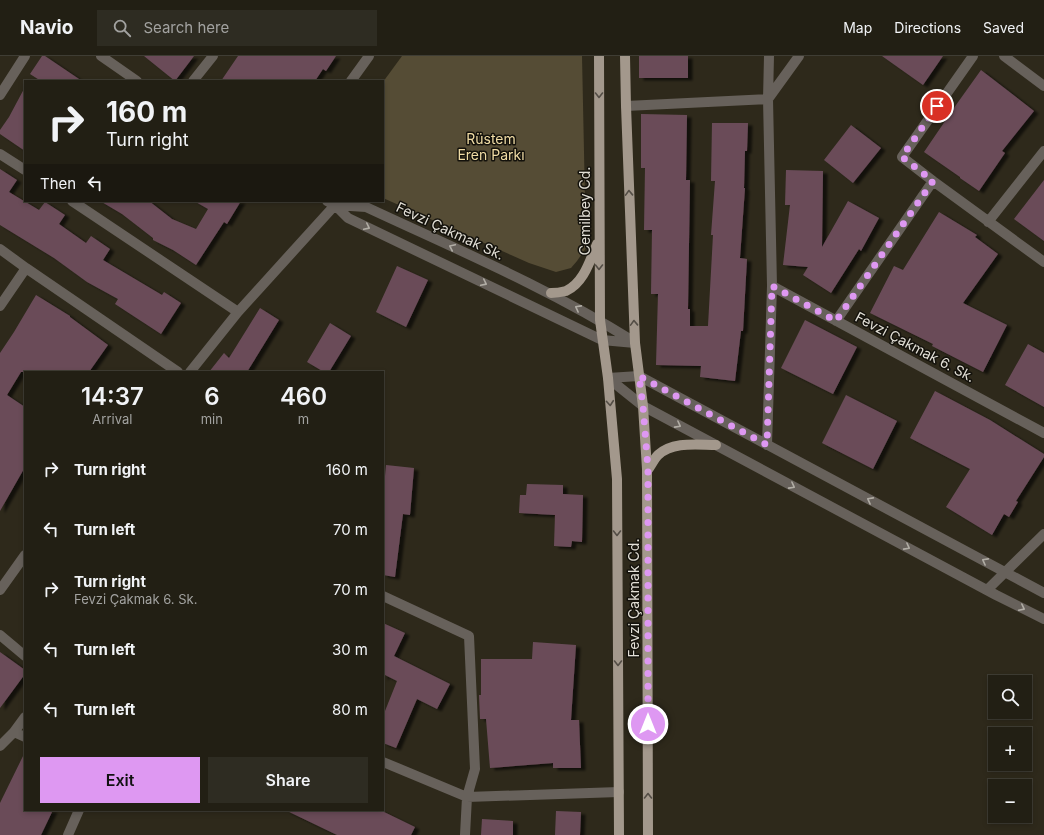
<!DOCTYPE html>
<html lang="en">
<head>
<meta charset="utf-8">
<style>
	:root { --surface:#221f14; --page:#2e2c22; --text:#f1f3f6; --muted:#a2a2a0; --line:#3f3d34; --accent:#de98f2 }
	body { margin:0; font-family:Inter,sans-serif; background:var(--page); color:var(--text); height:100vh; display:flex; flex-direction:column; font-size:15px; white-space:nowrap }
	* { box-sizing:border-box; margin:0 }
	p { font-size:13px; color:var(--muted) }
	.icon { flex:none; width:22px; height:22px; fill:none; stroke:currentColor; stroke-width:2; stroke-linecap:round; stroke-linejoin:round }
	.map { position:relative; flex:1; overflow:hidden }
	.panel { position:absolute; left:24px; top:315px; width:360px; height:440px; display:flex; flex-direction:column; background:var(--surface); border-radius:0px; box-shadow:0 2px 6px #0003,0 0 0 1px var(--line) }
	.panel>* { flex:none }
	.top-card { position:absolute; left:24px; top:24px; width:360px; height:122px; border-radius:0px; box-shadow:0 2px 6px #0003,0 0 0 1px var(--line); background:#221f14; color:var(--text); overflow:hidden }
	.fabs { position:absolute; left:988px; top:619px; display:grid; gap:8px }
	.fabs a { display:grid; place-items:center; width:44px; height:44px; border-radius:0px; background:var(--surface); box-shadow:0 2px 6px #0003,0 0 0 1px var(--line); font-size:20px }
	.pin { position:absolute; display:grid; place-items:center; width:34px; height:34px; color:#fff; margin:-17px; border:2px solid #fff; border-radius:50%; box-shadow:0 1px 4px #0007 }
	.me { position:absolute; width:44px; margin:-22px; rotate:0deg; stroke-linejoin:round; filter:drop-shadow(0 0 3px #0008) }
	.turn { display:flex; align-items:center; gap:14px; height:84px; padding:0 16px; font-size:18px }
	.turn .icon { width:52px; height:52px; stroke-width:2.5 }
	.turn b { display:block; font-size:28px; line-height:34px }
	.then { display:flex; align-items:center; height:38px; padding:0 16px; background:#0003; gap:8px; font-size:15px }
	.eta { display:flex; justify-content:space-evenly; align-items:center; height:68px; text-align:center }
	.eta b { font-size:24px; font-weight:600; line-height:28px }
	.primary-button { display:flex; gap:8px; margin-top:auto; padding:8px 16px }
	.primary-button a { flex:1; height:46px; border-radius:0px; background:var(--accent); color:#111; font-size:16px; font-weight:600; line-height:46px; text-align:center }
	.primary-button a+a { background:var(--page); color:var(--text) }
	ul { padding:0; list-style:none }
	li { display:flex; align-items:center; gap:12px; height:60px; padding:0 16px }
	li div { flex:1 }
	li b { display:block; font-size:15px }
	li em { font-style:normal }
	header { display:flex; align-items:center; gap:24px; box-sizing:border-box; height:56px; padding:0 20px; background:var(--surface); border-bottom:1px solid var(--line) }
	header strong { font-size:19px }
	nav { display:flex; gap:22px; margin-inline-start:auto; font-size:14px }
	.search { width:280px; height:36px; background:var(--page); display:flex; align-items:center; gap:10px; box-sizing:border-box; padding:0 14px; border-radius:0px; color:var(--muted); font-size:15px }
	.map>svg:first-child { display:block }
	.green { fill:#554c35 }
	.building { fill:#6a4c59; filter:url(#shadow) }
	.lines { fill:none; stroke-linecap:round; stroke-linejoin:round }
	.minor { stroke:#67615b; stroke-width:10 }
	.major { stroke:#a3988c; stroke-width:10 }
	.oneway { stroke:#544e46 }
	.oneway2 { stroke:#b1ada5 }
	.route { stroke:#de98f2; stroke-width:7; stroke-dasharray:0 12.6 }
	.labels { text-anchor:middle; stroke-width:3; stroke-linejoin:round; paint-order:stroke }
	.park-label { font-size:14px; fill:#f0dca5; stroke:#14120c }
	.street-label { font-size:14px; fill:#e2dfd6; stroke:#14120c }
</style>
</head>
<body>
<header>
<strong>Navio</strong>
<div class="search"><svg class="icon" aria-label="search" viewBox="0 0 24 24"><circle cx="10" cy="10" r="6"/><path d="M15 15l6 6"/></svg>Search here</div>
<nav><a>Map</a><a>Directions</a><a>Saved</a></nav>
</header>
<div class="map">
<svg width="1044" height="779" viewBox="0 0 1044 779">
	<defs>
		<filter id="shadow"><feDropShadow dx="4.5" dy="2.5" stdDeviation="1" flood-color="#0009"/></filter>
	</defs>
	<rect width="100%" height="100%" fill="#2e291b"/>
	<!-- green -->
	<path class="green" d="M402 0H582L586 192 577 205 571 212 556 216 529 207 383 142V26Z"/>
	<!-- building -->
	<path class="building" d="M42 0H45L82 25H41L30 18Z
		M144 0H194L175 25Z
		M238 0H336L326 15 323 13 315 25H221Z
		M639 0H688V22H639Z
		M882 0H943L923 29Z
		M981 14 1034 55 1002 95 1005 97 979 135 960 122V121L924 96 956 49Z
		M25 31V95L0 78V74L9 61Z
		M641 58 687 59 686 124H690L688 253H690V270H708L713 179H711L715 125H711L712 67H748L747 95H745L744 132H745L740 202 747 203 743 275H741L735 325 700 321 701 310 656 309 658 238H651L652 174H644L645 112H641Z
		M851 69 881 92 853 127 824 104Z
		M0 113 17 124 9 136 39 154 45 146 65 159 59 168 86 187 91 180 110 193 103 204 162 239 164 236 181 247 161 278 115 248 118 243 87 226 54 202 0 169Z
		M786 114 823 115 822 191 848 145 879 162 861 195 859 193 831 237 803 219 808 211 783 209 790 149H785Z
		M1044 124V185L1014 163Z
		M100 145H149L172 163 196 173 208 153 194 145H241L227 168 224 166 196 209 173 194 153 184V182L122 158Z
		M939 156 977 179 975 181 998 198 963 247 1007 269 983 316 932 290 933 288 870 257 894 210 903 214Z
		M397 210 428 224 406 271 376 256Z
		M36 239 70 260V261L108 289 89 316H21L7 339 25 351V411L0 455V297L14 276Z
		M260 252 279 264 247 316H209L224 297 229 302Z
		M805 264 857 291 833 338 781 312Z
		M330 267 351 280 329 316H324L307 306Z
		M1028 288 1044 297V351L1005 329Z
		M935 335 990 364 1044 398V401L1016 445 1018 446 1009 461 1004 458 992 479 946 451 970 413 910 382Z
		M846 339 897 365 873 413 822 387Z
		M386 409 414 412 410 459 403 458 395 521 383 519V442Z
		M527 428 563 429V438L583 439 582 486 572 485 571 491 554 490 555 459 519 457 520 439H526Z
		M383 567 405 577 394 600 450 628 437 653 417 643 396 692 383 687V660L397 625 385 619 383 623Z
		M533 586 576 589 571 664H579L581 712H553V707L490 712 486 663H480L479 639H481V603H532Z
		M0 596 25 614V618L0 652Z
		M25 696V754H53L41 779H0V747Z
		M285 754H380L415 771 411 779H337Z
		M556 755 581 756 580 779H555Z
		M482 763 513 765V779H481Z"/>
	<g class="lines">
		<!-- minor -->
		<path class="minor" d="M101 0 137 25
			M973 0 902 101 933 125 1044 206
			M1004 0 1044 30
			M193 25 213 0
			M351 25 369 0
			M0 39 25 0
			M626 50 768 43 769 0
			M0 98 25 114
			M72 145 238 256
			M327 145 335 149 348 162 602 284 635 287
			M335 149 366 151C456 193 549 232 633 285
			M988 166 1044 95
			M0 193 26 212 178 316
			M772 230 1044 377
			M0 250 26 212
			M836 265 933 125
			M190 316 238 256 335 149
			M608 322 643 350 996 539 1044 563
			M608 322 639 320 1044 537
			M767 389 772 230 768 43 799 0
			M0 534 25 499
			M987 534 1044 478
			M383 540 469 580 475 713 467 741 465 779
			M0 579 25 600
			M14 676 25 681
			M0 690 14 676 25 661
			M383 706 467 741 619 736
			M68 779 79 754"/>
		<!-- major -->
		<path class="major" d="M599 0 600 264 608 322 617 423 619 779
			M625 0 626 50 635 287 643 350 647 413 648 779
			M551 237C555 237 562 236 566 235 584 227 590 204 597 188
			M647 415C651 410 654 403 658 399 673 385 698 389 716 389"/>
	</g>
	<!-- one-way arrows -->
	<defs><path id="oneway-chevron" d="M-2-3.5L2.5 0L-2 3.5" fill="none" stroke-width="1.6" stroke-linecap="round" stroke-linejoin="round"/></defs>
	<g class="oneway">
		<use href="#oneway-chevron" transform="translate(599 39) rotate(90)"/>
		<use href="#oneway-chevron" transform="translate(629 137) rotate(-92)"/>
		<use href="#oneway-chevron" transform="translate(599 211) rotate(90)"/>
		<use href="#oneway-chevron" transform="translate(634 267) rotate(-92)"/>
		<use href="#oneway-chevron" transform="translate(610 347) rotate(85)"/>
		<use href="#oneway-chevron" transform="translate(617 477) rotate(90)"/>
		<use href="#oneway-chevron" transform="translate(618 607) rotate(90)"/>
		<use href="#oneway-chevron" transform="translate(648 740) rotate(-90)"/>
	</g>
	<g class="oneway2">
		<use href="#oneway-chevron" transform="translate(367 171) rotate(26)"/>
		<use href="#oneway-chevron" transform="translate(452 191) rotate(-155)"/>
		<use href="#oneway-chevron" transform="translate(484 227) rotate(26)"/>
		<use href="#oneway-chevron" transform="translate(578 252) rotate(-152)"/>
		<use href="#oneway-chevron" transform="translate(678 369) rotate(28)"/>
		<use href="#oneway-chevron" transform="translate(792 430) rotate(28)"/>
		<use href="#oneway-chevron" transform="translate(870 444) rotate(-152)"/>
		<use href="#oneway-chevron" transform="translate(907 491) rotate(28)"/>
		<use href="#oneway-chevron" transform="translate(985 505) rotate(-152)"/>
		<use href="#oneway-chevron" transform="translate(1022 552) rotate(27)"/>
	</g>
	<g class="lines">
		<!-- route -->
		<path class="route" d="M648 668V413L643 350 639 320 767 389 772 230 836 265 933 125 902 101 937 50"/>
	</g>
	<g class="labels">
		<!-- park labels -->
		<g class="park-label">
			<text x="491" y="88">Rüstem<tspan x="491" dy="16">Eren Parkı</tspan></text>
		</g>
		<!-- street labels -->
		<g class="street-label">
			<text transform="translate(585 155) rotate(-90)" y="5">Cemilbey Cd.</text>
			<text transform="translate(450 175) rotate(25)" y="5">Fevzi Çakmak Sk.</text>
			<text transform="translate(915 291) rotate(28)" y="5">Fevzi Çakmak 6. Sk.</text>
			<text transform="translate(634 542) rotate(-90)" y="5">Fevzi Çakmak Cd.</text>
		</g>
	</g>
</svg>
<div class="fabs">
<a><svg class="icon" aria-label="search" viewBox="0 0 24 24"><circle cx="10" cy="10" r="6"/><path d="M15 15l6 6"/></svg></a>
<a>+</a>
<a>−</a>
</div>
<div class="pin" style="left:937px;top:50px;background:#d93025"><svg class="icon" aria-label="arrive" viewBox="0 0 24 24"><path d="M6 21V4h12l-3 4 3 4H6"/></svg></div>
<svg class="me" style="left:648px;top:668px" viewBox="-20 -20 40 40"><circle r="17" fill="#de98f2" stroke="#fff" stroke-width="3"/><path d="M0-11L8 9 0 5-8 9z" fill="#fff"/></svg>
<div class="top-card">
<div class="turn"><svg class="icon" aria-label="right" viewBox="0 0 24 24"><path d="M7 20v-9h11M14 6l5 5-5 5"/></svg><div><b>160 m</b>Turn right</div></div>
<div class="then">Then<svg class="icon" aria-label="left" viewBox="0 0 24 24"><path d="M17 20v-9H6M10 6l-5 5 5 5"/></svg></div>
</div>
<section class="panel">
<div class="eta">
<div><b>14:37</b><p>Arrival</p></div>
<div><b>6</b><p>min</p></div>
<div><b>460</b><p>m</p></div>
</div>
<ul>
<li><svg class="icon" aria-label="right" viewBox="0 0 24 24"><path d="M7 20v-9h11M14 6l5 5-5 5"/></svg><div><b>Turn right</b></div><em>160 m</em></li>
<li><svg class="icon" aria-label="left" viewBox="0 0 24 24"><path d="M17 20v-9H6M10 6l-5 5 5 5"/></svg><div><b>Turn left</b></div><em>70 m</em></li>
<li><svg class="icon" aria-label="right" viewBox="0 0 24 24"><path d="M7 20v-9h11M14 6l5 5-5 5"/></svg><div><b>Turn right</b><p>Fevzi Çakmak 6. Sk.</p></div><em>70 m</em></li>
<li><svg class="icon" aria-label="left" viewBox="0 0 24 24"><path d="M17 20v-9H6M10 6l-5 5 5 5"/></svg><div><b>Turn left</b></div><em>30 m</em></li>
<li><svg class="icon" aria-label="left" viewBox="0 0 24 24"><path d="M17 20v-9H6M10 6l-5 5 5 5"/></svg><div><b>Turn left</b></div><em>80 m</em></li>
</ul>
<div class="primary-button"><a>Exit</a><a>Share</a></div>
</section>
</div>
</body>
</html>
